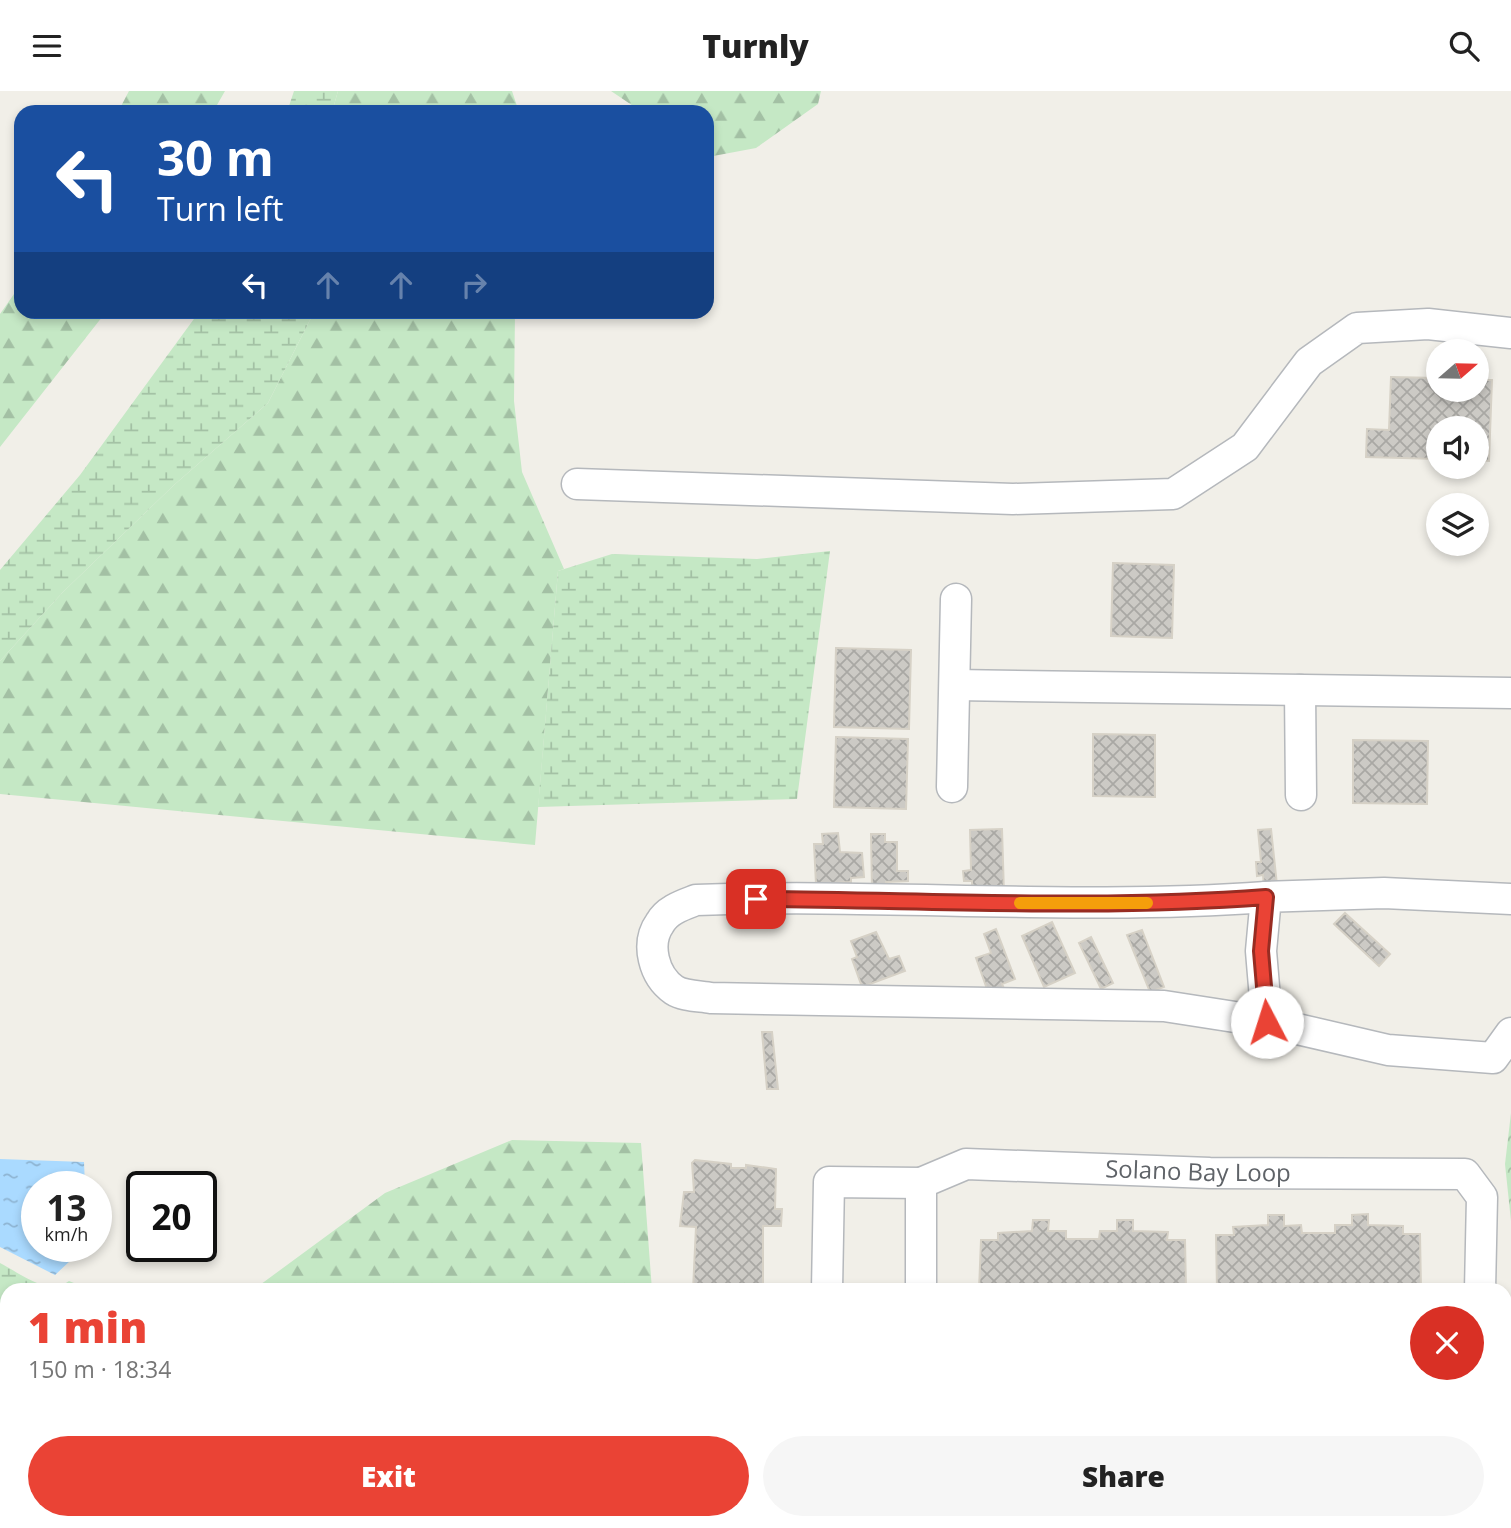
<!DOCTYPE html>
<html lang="en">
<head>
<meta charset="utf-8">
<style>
	:root { --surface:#fff; --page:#f6f6f6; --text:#222; --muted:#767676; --accent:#ea4335 }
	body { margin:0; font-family:"Open Sans",sans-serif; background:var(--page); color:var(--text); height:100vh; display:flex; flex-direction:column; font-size:26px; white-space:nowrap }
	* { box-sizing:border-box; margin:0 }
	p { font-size:23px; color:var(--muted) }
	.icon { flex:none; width:38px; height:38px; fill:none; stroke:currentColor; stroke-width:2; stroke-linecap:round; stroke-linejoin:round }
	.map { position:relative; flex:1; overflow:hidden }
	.drawer { position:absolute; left:0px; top:1192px; width:1512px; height:247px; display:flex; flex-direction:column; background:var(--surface); border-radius:21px 21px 0 0; box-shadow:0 4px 10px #0003 }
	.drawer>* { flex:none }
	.top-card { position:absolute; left:14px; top:14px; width:700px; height:214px; border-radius:21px; box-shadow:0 4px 10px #0003; background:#1a4fa0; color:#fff; overflow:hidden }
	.needle { width:46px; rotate:70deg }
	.tools { position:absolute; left:1426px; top:248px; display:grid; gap:14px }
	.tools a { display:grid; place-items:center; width:63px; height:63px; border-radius:50%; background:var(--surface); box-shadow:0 4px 10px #0003; font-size:35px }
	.speed { position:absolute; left:21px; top:1080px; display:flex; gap:14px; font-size:35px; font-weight:700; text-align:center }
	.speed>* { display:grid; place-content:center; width:91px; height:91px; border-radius:50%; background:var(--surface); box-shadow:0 4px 10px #0003; line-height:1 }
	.speed small { font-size:18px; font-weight:400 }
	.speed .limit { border:4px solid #111; border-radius:10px; background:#fff; color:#111 }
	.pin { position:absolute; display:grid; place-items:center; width:60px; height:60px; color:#fff; margin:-30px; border-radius:14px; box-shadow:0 4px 10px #0006 }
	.me { position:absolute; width:77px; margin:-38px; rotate:355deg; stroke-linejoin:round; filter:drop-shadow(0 0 5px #0008) }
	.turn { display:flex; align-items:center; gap:24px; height:147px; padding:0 28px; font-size:32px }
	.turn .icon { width:91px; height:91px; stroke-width:2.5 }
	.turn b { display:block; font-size:49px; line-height:60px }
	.lanes { display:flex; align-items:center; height:66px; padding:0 28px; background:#0003; justify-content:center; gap:35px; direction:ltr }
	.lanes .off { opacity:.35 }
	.round { display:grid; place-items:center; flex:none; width:74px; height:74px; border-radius:37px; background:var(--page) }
	.overview { display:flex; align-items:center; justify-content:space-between; height:119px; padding:0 28px }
	h1 { font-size:42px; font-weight:800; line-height:52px; color:var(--accent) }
	.cta { display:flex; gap:14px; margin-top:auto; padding:14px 28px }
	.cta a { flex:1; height:80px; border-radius:42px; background:var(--accent); color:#fff; font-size:28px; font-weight:800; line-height:80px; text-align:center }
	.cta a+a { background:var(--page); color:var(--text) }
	header { display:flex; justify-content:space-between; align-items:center; height:91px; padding:0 28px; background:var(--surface); font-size:32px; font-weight:800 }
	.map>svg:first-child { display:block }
	.forest { fill:url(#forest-firs) }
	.wetland { fill:url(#wetland-marsh) }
	.park { fill:url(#park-crowns) }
	.water { fill:url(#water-ripples) }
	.building { fill:url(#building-cross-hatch); stroke:#d6d1c6; stroke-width:2 }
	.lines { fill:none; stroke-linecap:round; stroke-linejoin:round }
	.minor-casing { stroke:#b5b8bc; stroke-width:33 }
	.minor { stroke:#fff; stroke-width:30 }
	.route-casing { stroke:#982c22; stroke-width:18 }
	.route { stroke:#ea4335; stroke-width:12 }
	.slow { stroke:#f59e0b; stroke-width:12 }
	.labels { text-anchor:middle; stroke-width:5; stroke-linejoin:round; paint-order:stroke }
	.street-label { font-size:24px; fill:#5f6368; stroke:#fff }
</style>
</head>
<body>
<header><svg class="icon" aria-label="menu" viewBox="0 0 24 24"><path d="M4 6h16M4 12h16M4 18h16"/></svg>Turnly<svg class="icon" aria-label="search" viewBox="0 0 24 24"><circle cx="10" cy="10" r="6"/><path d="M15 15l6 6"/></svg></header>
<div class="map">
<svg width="1511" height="1437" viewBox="0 0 1511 1437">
	<defs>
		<pattern id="forest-firs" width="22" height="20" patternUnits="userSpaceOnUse" patternTransform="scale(1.75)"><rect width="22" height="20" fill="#c5e8c5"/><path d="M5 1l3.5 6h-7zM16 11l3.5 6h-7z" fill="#a3c0a4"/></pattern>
		<pattern id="wetland-marsh" width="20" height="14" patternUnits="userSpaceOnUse" patternTransform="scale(1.75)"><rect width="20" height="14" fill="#c5e8c5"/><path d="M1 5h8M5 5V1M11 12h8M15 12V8" fill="none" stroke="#a3c0a4"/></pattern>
		<pattern id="park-crowns" width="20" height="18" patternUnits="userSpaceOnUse" patternTransform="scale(1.75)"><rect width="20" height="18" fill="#c5e8c5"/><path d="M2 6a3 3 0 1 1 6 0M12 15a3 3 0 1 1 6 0" fill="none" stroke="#a3c0a4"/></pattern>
		<pattern id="water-ripples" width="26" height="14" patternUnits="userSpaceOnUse" patternTransform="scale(1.75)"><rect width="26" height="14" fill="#aadaff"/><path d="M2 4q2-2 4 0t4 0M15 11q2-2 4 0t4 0" fill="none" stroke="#8eb4d2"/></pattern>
		<pattern id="building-cross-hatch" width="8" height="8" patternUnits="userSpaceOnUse" patternTransform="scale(1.75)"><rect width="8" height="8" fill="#cccac5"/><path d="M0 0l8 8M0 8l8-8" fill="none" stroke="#a9a8a4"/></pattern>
	</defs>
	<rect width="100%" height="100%" fill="#f1efe8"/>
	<!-- forest -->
	<path class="forest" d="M129 0H225L213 21H118Z
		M338 0H512L519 21H332Z
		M611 0H821L818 13 756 57 708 66 707 21H642Z
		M21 193V220L106 221 0 356V223Z
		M314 221H515L514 310 522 381 564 478 558 480 535 754 0 703V570L63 501 174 394 268 312Z
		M512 1049 641 1052 652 1199H253L385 1102Z
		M169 1432H669V1437H166Z"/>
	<!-- wetland -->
	<path class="wetland" d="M294 0H338L332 21H287Z
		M199 221H314L268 312 174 394 63 501 0 570V479L80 384Z
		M830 460 797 708 538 716 558 480 612 463 757 468Z
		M0 1172C20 1182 48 1206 69 1190L91 1199H7V1432H169L166 1437H0Z"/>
	<!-- park -->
	<path class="park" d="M1511 1022V1130L1505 1073Z"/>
	<!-- water -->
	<path class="water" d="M0 1068 84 1071 85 1095 37 1096V1155H86L55 1184 0 1156Z"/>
	<!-- building -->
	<path class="building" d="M1391 286 1438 287V299H1477V289H1492L1489 370 1477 369V338H1438V368L1366 366 1367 338 1389 339Z
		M1113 472 1174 474 1172 547 1111 545Z
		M836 557 911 559 909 638 834 636Z
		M1093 643 1155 644V706L1093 705Z
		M836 646 908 648 906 718 834 716Z
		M1353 649 1428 650 1427 713 1353 712Z
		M1002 738 1004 803H972V790H964L963 780 971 779 970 739Z
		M1271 738 1277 794 1264 795 1263 784 1257 785 1256 771H1261L1258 739Z
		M838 742 840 761 862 762 864 786 851 787V791L816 793 814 753H823L822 743Z
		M871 743H885V751H897V780H908V790L886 791V799H872Z
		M1345 822 1390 863 1379 875 1334 833Z
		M1052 831 1075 882 1044 896 1022 845Z
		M996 838 1015 888 1002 893 1005 900 993 904 991 896 987 898 976 867 991 862 984 843Z
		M1142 839 1164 896 1150 901 1127 844Z
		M876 841 889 868 899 865 905 880 862 896 852 868 857 866 851 850Z
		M1091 846 1113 892 1101 898 1079 852Z
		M762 941H772L778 998H767Z
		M695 1069 731 1073V1077H746V1074L776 1078 775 1118H782L781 1135H763V1199H693L696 1136 680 1135 684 1101H694L692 1072Z
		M1368 1123V1134L1403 1135V1143H1420L1421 1199H1217L1216 1144H1234L1233 1136 1268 1134V1124H1284V1135L1301 1134 1302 1142H1335V1134H1352V1124Z
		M1033 1129H1049L1048 1140H1066V1148H1099L1100 1140H1117V1129H1133V1140L1168 1141 1167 1149H1185L1186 1199H979L981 1149H998V1142L1032 1140Z
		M704 1432H773V1437H704Z
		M977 1432H1065V1437H977Z
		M1328 1432H1398L1397 1437H1327Z"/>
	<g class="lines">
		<defs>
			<g id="minor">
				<path d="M577 393 1013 408 1173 403 1245 356 1309 271 1357 237 1428 233 1511 242"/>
				<path d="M955 594 1511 602"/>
				<path d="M1300 599 1301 704"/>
				<path d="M952 696 956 508"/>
				<path d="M1266 806C1076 820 886 802 696 809 683 814 667 819 660 832 645 853 654 885 674 899 683 905 700 905 711 907L1164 915 1267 931"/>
				<path d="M1511 808 1384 802 1266 806 1261 860 1267 931 1388 959 1493 967 1511 942"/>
				<path d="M827 1199 829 1091 921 1092"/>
				<path id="s1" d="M921 1199V1092L966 1073 1210 1082 1465 1083 1482 1106 1480 1199"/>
				<path d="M825 1432V1437"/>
				<path d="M920 1437V1432"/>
				<path d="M1460 1437V1432"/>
			</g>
		</defs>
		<!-- minor casing -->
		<use href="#minor" class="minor-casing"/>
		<!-- minor -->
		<use href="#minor" class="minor"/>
	</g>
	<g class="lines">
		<defs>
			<path id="route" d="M756 808C926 809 1096 819 1266 806L1261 860 1267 931"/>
		</defs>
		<!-- route casing -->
		<use href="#route" class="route-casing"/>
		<!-- route -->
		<use href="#route" class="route"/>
		<!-- slow -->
		<path class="slow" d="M1020 812H1147"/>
	</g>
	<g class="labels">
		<!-- street labels -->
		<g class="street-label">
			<text dy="8" stroke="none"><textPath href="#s1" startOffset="388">Solano Bay Loop</textPath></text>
		</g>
	</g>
</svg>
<div class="tools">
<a><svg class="needle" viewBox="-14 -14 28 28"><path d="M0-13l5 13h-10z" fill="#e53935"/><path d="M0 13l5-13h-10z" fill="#767676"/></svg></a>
<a><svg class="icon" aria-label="sound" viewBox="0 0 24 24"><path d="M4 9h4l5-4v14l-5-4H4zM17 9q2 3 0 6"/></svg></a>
<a><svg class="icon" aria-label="layers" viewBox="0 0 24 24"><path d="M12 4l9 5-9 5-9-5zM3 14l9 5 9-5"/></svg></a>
</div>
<div class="speed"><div>13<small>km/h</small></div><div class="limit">20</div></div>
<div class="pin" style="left:756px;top:808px;background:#d93025"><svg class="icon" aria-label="arrive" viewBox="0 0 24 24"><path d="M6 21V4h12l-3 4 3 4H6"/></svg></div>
<svg class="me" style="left:1267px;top:931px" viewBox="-20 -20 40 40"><circle r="19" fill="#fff"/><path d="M0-13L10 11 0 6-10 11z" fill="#ea4335"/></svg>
<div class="top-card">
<div class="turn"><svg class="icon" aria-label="left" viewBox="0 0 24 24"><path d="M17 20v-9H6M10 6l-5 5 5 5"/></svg><div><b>30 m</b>Turn left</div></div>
<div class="lanes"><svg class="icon" aria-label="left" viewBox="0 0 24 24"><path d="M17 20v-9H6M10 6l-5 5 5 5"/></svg><svg class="icon off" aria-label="ahead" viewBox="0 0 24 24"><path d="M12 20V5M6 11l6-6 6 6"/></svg><svg class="icon off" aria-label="ahead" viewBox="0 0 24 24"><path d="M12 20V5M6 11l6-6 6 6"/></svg><svg class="icon off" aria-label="right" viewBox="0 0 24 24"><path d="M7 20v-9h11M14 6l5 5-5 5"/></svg></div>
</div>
<section class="drawer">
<div class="overview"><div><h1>1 min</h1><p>150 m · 18:34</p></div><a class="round" style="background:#d93025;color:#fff"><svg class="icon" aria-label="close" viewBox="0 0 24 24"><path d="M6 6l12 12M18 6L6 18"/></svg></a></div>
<div class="cta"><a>Exit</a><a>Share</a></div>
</section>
</div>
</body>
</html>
